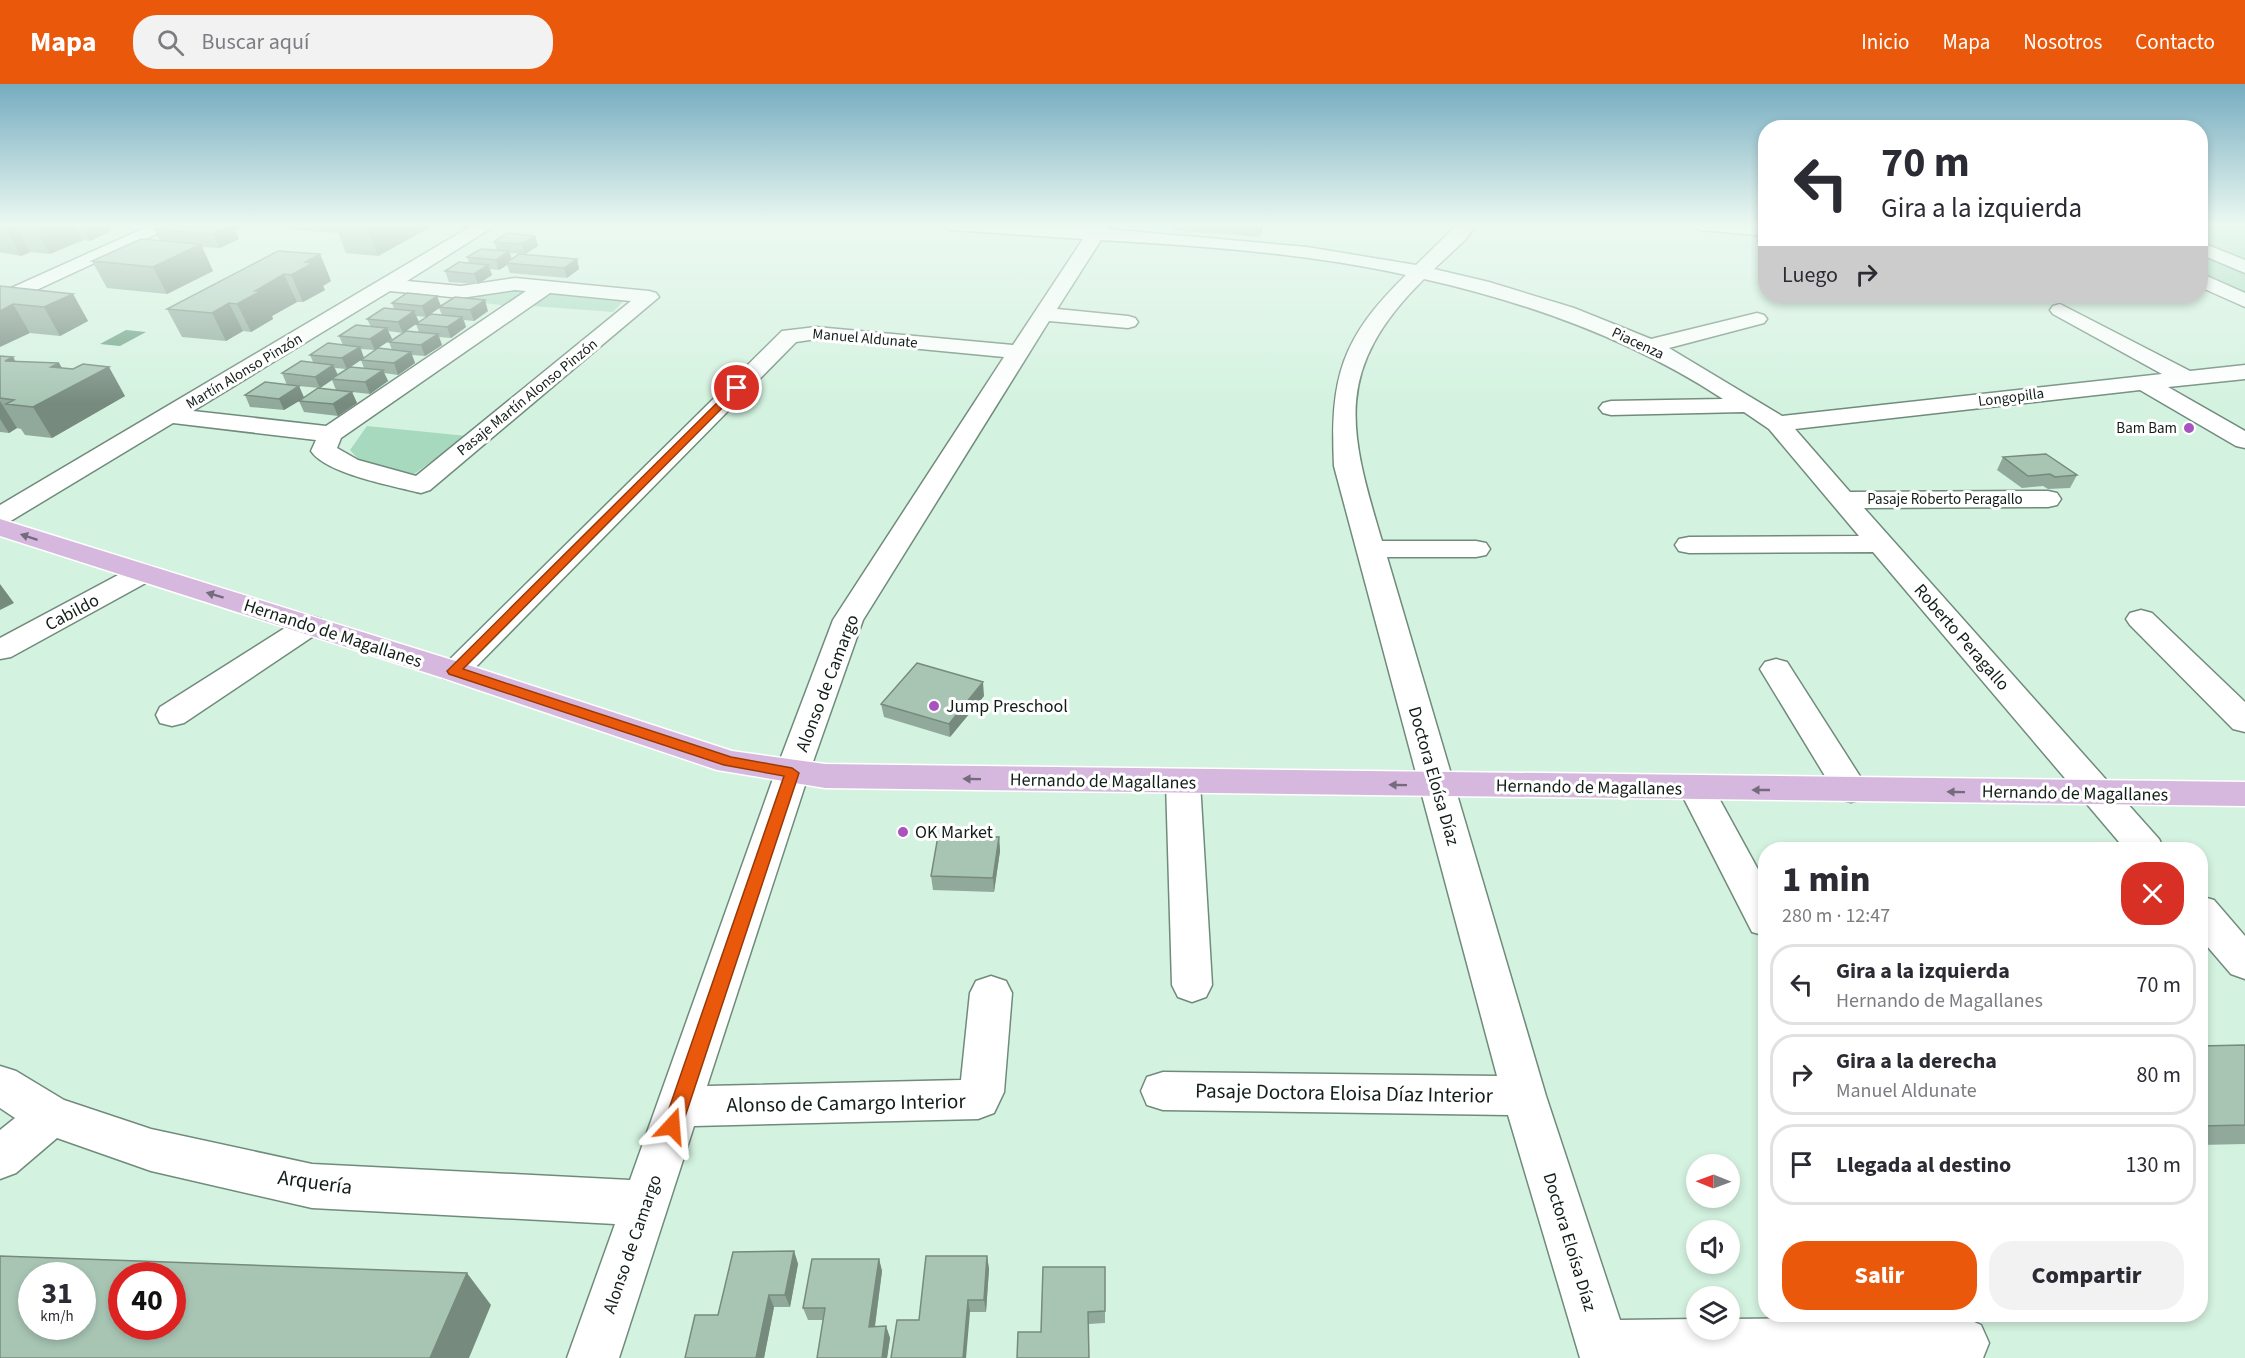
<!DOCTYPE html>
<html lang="es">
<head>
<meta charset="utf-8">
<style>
	:root { --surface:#fff; --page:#f2f2f3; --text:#2b2b33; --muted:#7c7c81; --line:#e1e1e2; --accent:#ea580c }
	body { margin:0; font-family:"Source Sans 3",sans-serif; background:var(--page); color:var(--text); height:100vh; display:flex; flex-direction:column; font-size:22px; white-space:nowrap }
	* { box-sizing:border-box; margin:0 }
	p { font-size:20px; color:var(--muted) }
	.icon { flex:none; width:33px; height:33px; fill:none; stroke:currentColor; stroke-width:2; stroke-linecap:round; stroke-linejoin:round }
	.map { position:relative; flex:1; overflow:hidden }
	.details { position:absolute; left:1758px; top:758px; width:450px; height:480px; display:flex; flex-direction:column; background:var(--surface); border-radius:24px; box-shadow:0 3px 9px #0003 }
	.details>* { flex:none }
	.guide { position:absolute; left:1758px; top:36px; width:450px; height:183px; border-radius:24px; box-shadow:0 3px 9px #0003; background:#fff; color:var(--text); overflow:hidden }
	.needle { width:39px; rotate:271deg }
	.buttons { position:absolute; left:1686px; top:1070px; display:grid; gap:12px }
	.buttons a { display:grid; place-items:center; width:54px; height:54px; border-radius:50%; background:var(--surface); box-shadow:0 3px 9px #0003; font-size:30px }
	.speed { position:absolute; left:18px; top:1178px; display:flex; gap:12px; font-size:30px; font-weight:700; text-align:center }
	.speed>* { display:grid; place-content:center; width:78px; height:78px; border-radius:50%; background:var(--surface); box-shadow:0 3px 9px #0003; line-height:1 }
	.speed small { font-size:15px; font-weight:400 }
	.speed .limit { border:9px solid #d22; background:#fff; color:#111 }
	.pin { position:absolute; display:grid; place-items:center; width:51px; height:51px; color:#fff; margin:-26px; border:3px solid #fff; border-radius:50%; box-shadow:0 2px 6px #0007 }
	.me { position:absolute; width:66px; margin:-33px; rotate:19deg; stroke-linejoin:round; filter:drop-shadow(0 0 4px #0008) }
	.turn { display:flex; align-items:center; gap:21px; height:126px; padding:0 24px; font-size:27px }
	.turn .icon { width:78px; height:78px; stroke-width:2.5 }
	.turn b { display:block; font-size:42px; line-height:51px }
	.then { display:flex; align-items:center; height:57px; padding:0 24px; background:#0003; gap:12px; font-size:22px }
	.round { display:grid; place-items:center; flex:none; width:63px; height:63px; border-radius:24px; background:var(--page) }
	.headline { display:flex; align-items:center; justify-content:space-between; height:102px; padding:0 24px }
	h1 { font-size:36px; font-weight:800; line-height:45px }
	.action { display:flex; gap:12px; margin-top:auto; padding:12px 24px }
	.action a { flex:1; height:69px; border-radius:24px; background:var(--accent); color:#fff; font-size:24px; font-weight:800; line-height:69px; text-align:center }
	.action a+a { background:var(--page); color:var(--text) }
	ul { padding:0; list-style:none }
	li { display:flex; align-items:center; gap:18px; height:81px; margin:0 12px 9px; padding:0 12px; border:3px solid var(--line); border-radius:24px }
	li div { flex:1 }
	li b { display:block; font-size:22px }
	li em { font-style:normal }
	header { display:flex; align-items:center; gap:36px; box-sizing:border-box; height:84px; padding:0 30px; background:var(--accent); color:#fff }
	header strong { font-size:28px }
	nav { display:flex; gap:33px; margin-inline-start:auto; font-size:21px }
	.search { width:420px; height:54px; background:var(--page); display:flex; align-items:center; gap:15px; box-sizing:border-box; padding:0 21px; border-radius:24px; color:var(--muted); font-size:22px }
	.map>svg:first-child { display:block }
	.green { fill:#a6d9bd }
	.water { fill:#6a9f83 }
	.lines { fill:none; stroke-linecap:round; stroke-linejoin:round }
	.minor-casing { stroke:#708b7c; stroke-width:3 }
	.major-casing { stroke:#fff; stroke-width:3 }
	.minor { fill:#fff; fill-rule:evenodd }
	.major { fill:#d6b8df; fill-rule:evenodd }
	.wall { fill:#90a99b; fill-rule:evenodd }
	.shaded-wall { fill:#768a7e }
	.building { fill:#a8c5b4; stroke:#768a7e; stroke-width:1.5; fill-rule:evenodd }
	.oneway { fill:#746b7c }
	.route { fill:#ea580c; stroke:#983908; stroke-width:1.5 }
	.poi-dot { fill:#a953c0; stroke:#fff; stroke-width:2 }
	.labels { text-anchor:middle; stroke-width:6; stroke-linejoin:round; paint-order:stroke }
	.far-street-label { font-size:15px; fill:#131e18; stroke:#fff }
	.far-poi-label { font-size:15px; fill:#131e18; stroke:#fff; text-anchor:end }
	.street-label { font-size:18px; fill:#131e18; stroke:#fff }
	.poi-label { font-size:18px; fill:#131e18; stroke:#fff; text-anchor:start }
	.near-street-label { font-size:21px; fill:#131e18; stroke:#fff }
</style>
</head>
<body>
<header>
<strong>Mapa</strong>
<div class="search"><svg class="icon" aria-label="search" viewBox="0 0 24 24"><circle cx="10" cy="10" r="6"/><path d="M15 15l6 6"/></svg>Buscar aquí</div>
<nav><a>Inicio</a><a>Mapa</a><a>Nosotros</a><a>Contacto</a></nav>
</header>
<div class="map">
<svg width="2245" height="1274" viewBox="0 0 2245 1274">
	<rect width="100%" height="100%" fill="#d4f2e0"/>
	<!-- green -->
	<path class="green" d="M2201 141H2245V177L2201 156Z
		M2200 168 2245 188V214L2201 192Z
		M536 205 511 222 457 216 481 207Z
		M551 208 626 214 613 228 532 222Z
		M367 342 467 352 414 390 360 377 350 366Z"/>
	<!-- water -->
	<path class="water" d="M126 246 146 248 120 262 100 260Z"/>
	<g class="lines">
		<defs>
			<path id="minor" d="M151 141H176L0 223V209Z
				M473 141H496L407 197 461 202 515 194 649 207 656 209 659 213 430 406 421 409C394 402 326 390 311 367L316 356 173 339 9 438 0 440V421ZM515 206 526 207 326 342 193 327 390 207 461 214ZM550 209 631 217 416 392 358 376 337 364 341 354Z
				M943 141 1090 144 1092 141H1110L1107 145 1307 163 1416 181 1457 141H1476L1465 156 1434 185 1489 198 1574 224 1651 255 1757 229 1764 231 1767 235 1764 239 1669 264 1782 332 2162 290 2053 230 2050 226 2053 222 2060 220 2190 287 2245 281V295L2168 303 2245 347V364L2236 362 2140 306 1795 345 1850 408 2048 407 2057 409 2061 415 2057 421 2048 423 1864 424 2159 755 2164 765H2125L1873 468 1689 469 1679 467 1675 461 1679 455 1689 453 1859 452 1769 345 1744 328 1611 331 1603 329 1599 324 1603 319 1611 317 1723 315C1631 255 1530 219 1424 195 1333 285 1348 344 1382 457H1476L1486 459 1490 465 1486 471 1476 473H1387L1546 1012 1620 1236 1696 1235V1245H1730V1235L1963 1233 1981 1241 1989 1259 1983 1274H1580L1508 1031 1163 1026 1147 1021 1141 1007 1147 993 1163 988 1497 992 1334 382C1330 294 1341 254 1406 191 1306 169 1202 162 1101 156L1057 225 1128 232 1135 234 1138 238 1135 242 1128 244 1049 237 863 536 809 689 707 1002 961 996 970 909 976 897 991 892 1006 897 1012 909 1004 1008 994 1029 978 1035 694 1042 619 1274H567L615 1140 312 1124 151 1087 57 1054 16 1089 0 1095V1046L15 1034 0 1024V982L16 987 64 1016 151 1045 312 1080 630 1096 775 689 833 536 1004 273 816 255 796 258 465 594 454 597 443 594 438 587 782 247 816 243 1013 261 1083 155 952 146Z
				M1691 141 1766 142V152L1700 146Z
				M2200 158 2245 176V189L2200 170Z
				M2200 189 2245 209V223L2200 203Z
				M143 480 153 483 157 489 153 495 11 573 0 575V554L133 483Z
				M2141 526 2152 529 2245 618V648L2233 645 2130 541 2126 535 2130 529Z
				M310 532 321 535 325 541 321 547 184 639 172 642 160 639 156 631 160 623 299 535Z
				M1776 575 1787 578 1863 697 1869 706 1863 715 1851 718 1839 715 1760 585 1765 578Z
				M1183 686 1195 689 1200 698 1212 901 1206 913 1192 918 1178 913 1172 901 1166 698 1171 689Z
				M1697 693 1709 696 1766 800V852L1752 848 1679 705 1685 696Z
				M2200 812 2214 816 2245 852V895L2231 890 2200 854Z"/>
			<path id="major" d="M0 435 465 580 732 667 825 680 2245 698V722L825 704 717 686 443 594 0 452Z"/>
		</defs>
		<!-- minor casing -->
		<use href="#minor" class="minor-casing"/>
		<!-- major casing -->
		<use href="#major" class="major-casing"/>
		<!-- minor -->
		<use href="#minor" class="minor"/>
		<!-- major -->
		<use href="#major" class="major"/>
	</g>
	<!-- wall -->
	<path class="wall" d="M0 141H108L111 147 90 157 83 156 50 170 30 168 21 172 0 168Z
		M161 141H245L235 146 239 155 220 164 202 163 213 187 167 210 107 204 92 177 160 156 154 145Z
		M283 141H434L378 172 346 169 338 149 284 145Z
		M1172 141H1264L1259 153 1172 146Z
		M535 152 538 162 525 170 510 169 512 175H577L579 185 567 194 510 189 507 181 499 186 490 185 492 191 478 200 449 198 445 187 469 179 467 173 497 166 494 158Z
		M320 170 331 197 323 202 325 206 303 218H297L272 232 273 235 251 248 243 247 226 257 182 253 167 225Z
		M0 202 73 210 88 237 60 252 30 249Z
		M437 212 441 222 488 227 474 237 464 236 466 243 451 254 439 253 442 261 425 272 412 271 415 279 398 291 384 289 388 297 370 310 352 308 357 319 338 332 304 328 299 317 284 326 250 323 245 311 299 302 304 313 336 306 332 296 320 304 287 301 282 289 313 278 310 271 343 261 339 252 371 243 367 235 394 225 392 219ZM439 224 442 231 419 238 416 232 426 233ZM416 240 419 248 389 258 392 266 364 274 361 265 375 266 392 255 388 247 403 249ZM361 276 364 284 351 283ZM335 284 346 285 338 291Z
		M0 272 16 278 59 279 62 284 125 312 52 354 25 351 21 345 17 344 9 349 0 348Z
		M2003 373 2077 391 2070 404 2048 405 2043 402 2022 404 1997 386Z
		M984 612 950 653 884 633 881 620Z
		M999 753 1000 767 994 808 933 806 931 792Z
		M2245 961V1060L2200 1061V962Z
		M794 1167 798 1180 790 1223H774L764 1274H685L718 1231Z
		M987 1172 989 1185 986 1228H970L919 1236Z
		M879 1175 882 1187 875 1243 886 1242 890 1254 887 1274H817L823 1236H808L803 1224Z
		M1105 1183V1239L1089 1240V1274H1017L1041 1248Z"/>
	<!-- shaded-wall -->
	<path class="shaded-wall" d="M32 141H75L83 156 50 170 35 144Z
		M82 141H108L111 147 90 157Z
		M216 141H245L235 146 239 155 220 164 213 150Z
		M377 141H434L378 172 368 146Z
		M1261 141H1264L1259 153 1260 144Z
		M15 142 30 168 21 172 6 146Z
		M535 152 538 162 525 170 522 160Z
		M201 160 213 187 167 210 153 183Z
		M509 167 512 177 506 179 507 181 499 186 496 176Z
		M320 170 331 197 323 202 325 206 303 218 291 191 305 178Z
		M577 175 579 185 567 194 564 184Z
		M488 181 492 191 478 200 474 190Z
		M284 190 297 218 272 232 273 235 251 248 237 220 255 207Z
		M73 210 88 237 60 252 44 223Z
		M437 212 441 223 426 233 422 222Z
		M485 216 488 227 474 237 470 226Z
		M229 219 243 247 226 257 212 229Z
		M13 220 30 249 0 263V227Z
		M414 227 419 238 403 249 398 238Z
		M462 233 466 243 451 254 447 243Z
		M387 244 392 255 375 266 370 255Z
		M438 250 442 261 425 272 421 261Z
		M360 263 364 274 347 285 342 274Z
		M411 268 415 279 398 291 394 279Z
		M13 273 31 303 5 277Z
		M59 279 72 302 109 283 125 312 52 354 33 323 51 283Z
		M333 281 338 292 331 295 332 296 320 304 315 293Z
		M383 286 388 297 370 310 365 298Z
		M299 302 304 314 284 326 279 315Z
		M352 308 357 319 338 332 333 320Z
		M0 317 17 344 9 349 0 335Z
		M0 500 14 519 0 526Z
		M983 598 984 612 950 653 949 640Z
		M999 753 1000 767 994 808 993 794Z
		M794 1167 798 1180 790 1223 785 1211Z
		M987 1172 989 1185 986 1228 984 1216Z
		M879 1175 882 1187 873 1255 869 1243Z
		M467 1189 491 1221 469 1274H430Z
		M769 1211 774 1223 764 1274H756Z
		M968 1216 970 1228 966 1274H963Z
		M886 1242 890 1254 887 1274H882Z"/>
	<!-- building -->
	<path class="building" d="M0 141H42L35 144 15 142 6 146 0 145Z
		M161 141H230L213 150 154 145Z
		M339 141H377L368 146 335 143Z
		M1235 141H1261L1260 144Z
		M507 149 535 152 522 160 494 158Z
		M141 155 201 160 153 183 92 177Z
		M481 165 509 167 496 176 467 173Z
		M278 167 320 170 305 178 313 179 291 191 284 190 255 207H261L237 220 229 219 212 229 167 225Z
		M519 170 577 175 564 184 506 179Z
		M459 178 488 181 474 190 445 187Z
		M0 202 73 210 44 223 13 220 0 227Z
		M407 209 437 212 422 222 392 219Z
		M455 213 485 216 470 226 439 223Z
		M384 224 414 227 398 238 367 235Z
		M431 230 462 233 447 243 416 240Z
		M356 241 387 244 370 255 339 252Z
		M406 247 438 250 421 261 389 258Z
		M328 259 360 263 342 274 310 271Z
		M378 264 411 268 394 279 361 276Z
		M0 272 13 273 5 277 59 279 51 283 73 285 83 280 109 283 33 323 6 320 14 316 0 314Z
		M301 277 333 281 315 293 282 289Z
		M350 283 383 286 365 298 331 295Z
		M265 298 299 302 279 315 245 311Z
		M318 304 352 308 333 320 299 317Z
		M2046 370 2077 391 2055 393 2050 390 2028 392 2003 373Z
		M917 579 983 598 949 640 881 620Z
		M938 752 999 753 993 794 931 792Z
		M2245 961V1041L2200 1042V962Z
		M794 1167 785 1211H769L756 1274H685L695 1231H718L733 1168Z
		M0 1172 467 1189 430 1274H0ZM32 1191H82V1242H32ZM122 1191H172V1242H122Z
		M926 1172H987L984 1216H968L963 1274H891L897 1236H919Z
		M812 1175H879L869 1243 886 1242 882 1274H817L825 1224H803Z
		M1043 1183H1105V1227L1088 1228 1089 1274H1017L1018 1248H1041Z"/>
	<!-- one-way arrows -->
	<defs><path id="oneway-solid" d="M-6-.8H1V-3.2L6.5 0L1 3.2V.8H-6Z" transform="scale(1.5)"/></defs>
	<g class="oneway">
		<use href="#oneway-solid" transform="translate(29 453) rotate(-162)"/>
		<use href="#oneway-solid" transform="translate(215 511) rotate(-163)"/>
		<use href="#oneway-solid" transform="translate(972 695) rotate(-179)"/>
		<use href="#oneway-solid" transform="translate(1398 701) rotate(-179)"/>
		<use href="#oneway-solid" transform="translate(1761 706) rotate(-180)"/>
		<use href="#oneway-solid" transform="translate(1956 708) rotate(-179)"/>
	</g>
	<!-- sky -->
	<linearGradient id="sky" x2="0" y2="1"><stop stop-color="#75acc0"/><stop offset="0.44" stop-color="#ecf9f1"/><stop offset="1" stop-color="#ecf9f1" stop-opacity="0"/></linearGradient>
	<rect width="2245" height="320" fill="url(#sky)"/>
	<!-- route -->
	<path class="route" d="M734 302 742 304 463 585 731 673 792 684 799 689 682 1042 679 1048 672 1050 666 1048 663 1042 784 692 724 681 449 590 447 587Z"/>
	<!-- markers -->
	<g class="poi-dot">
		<circle cx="2189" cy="344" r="6"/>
		<circle cx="934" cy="622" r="6"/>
		<circle cx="903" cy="748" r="6"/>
	</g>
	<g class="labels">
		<!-- far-street labels -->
		<g class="far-street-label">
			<text transform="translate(865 254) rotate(5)" y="5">Manuel Aldunate</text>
			<text transform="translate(1638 259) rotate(25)" y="5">Piacenza</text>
			<text transform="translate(244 287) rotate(-31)" y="5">Martín Alonso Pinzón</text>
			<text transform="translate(527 313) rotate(-39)" y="5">Pasaje Martín Alonso Pinzón</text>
			<text transform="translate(2011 313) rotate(-7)" y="5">Longopilla</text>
			<text x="1945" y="420">Pasaje Roberto Peragallo</text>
		</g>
		<!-- far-poi labels -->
		<g class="far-poi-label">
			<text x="2177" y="349">Bam Bam</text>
		</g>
		<!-- street labels -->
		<g class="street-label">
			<text transform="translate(72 528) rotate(-28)" y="6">Cabildo</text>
			<text transform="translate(333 549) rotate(18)" y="6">Hernando de Magallanes</text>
			<text transform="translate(1962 553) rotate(49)" y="6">Roberto Peragallo</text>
			<text transform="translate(827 599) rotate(-69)" y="6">Alonso de Camargo</text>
			<text transform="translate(1434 692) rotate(74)" y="6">Doctora Eloísa Díaz</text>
			<text transform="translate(1103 697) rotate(1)" y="6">Hernando de Magallanes</text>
			<text transform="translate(1589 703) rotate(1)" y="6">Hernando de Magallanes</text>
			<text transform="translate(2075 709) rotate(1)" y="6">Hernando de Magallanes</text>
			<text transform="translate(1570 1158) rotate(73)" y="6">Doctora Eloísa Díaz</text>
			<text transform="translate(632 1160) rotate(-71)" y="6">Alonso de Camargo</text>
		</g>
		<!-- poi labels -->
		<g class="poi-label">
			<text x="946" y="628">Jump Preschool</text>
			<text x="915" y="754">OK Market</text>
		</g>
		<!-- near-street labels -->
		<g class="near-street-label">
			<text transform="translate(1344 1009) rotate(1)" y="7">Pasaje Doctora Eloisa Díaz Interior</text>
			<text transform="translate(846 1019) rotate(-1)" y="7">Alonso de Camargo Interior</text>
			<text transform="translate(315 1098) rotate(8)" y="7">Arquería</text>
		</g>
	</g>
</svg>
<div class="buttons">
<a><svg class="needle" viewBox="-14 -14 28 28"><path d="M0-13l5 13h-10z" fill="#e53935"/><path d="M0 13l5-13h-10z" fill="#7c7c81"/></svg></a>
<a><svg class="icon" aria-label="sound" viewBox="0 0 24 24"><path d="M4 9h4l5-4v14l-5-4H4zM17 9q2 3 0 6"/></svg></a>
<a><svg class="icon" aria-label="layers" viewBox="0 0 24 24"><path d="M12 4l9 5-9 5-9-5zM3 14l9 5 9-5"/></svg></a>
</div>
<div class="speed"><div>31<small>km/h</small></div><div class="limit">40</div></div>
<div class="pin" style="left:737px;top:304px;background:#d93025"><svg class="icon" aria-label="arrive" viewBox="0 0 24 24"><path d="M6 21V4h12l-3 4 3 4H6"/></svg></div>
<svg class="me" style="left:672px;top:1042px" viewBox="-20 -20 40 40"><path d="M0-17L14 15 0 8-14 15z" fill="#ea580c" stroke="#fff" stroke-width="4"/></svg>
<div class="guide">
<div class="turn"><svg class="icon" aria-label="left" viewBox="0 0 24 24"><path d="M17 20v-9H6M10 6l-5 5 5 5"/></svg><div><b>70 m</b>Gira a la izquierda</div></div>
<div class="then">Luego<svg class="icon" aria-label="right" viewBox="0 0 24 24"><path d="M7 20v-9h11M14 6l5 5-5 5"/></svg></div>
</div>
<section class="details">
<div class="headline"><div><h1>1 min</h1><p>280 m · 12:47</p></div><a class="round" style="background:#d93025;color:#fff"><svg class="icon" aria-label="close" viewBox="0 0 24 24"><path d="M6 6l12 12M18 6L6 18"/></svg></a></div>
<ul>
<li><svg class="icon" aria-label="left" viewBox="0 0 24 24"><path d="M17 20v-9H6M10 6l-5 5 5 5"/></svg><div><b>Gira a la izquierda</b><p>Hernando de Magallanes</p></div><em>70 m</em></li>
<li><svg class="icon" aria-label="right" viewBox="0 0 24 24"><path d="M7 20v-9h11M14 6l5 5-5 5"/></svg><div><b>Gira a la derecha</b><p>Manuel Aldunate</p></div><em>80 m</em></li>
<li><svg class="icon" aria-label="arrive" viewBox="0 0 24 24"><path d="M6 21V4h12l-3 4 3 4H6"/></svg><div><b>Llegada al destino</b></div><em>130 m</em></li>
</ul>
<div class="action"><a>Salir</a><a>Compartir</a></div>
</section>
</div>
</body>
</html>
